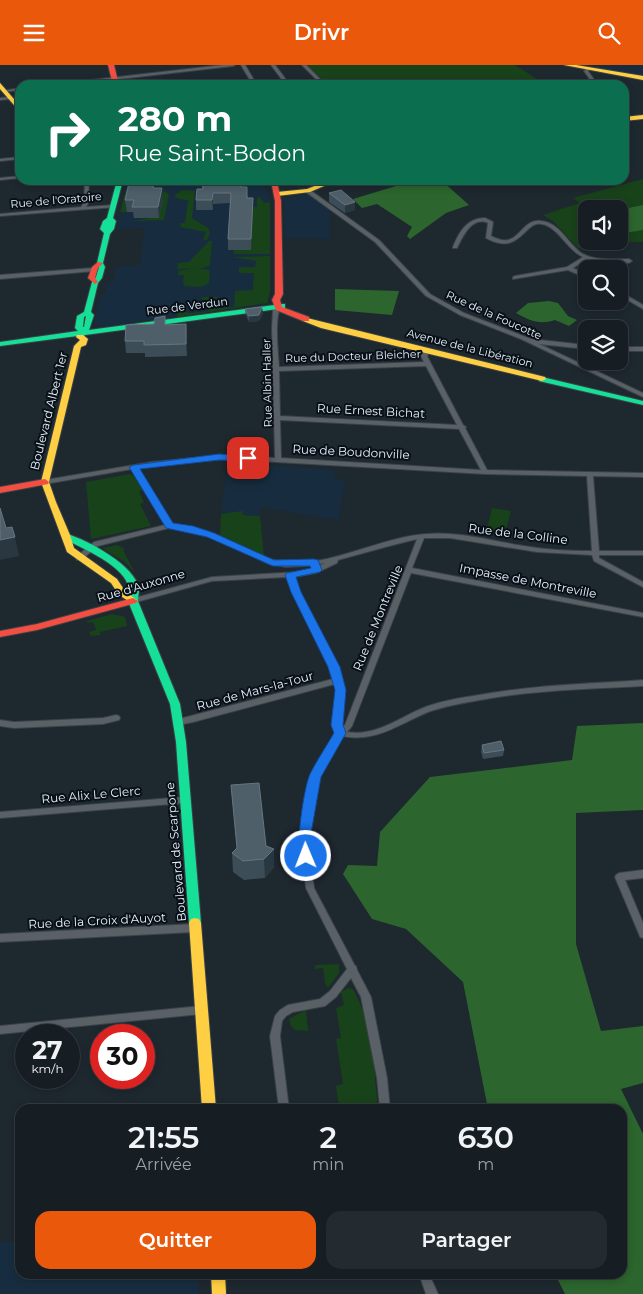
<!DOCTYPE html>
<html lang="fr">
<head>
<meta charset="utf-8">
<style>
	:root { --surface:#161e23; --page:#232b30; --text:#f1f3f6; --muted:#9ea2a6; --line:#353c41; --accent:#ea580c }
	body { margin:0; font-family:Montserrat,sans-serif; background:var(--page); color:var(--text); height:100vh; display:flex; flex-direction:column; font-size:19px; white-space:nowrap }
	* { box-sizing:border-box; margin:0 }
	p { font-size:16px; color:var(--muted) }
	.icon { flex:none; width:28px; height:28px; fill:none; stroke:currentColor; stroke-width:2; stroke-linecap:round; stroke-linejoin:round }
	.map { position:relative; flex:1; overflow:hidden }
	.drawer { position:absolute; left:15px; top:1039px; width:612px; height:175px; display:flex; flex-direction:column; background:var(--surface); border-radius:15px; box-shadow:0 2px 8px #0003,0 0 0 1px var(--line) }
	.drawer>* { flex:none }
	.banner { position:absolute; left:15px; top:15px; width:614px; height:105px; border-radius:15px; box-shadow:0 2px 8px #0003,0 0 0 1px var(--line); background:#0b6e4f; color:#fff; overflow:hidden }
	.controls { position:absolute; left:578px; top:135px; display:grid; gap:10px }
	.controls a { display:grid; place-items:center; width:50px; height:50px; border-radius:10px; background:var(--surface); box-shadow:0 2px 8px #0003,0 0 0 1px var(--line); font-size:25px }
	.speed { position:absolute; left:15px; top:959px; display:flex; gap:10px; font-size:25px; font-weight:700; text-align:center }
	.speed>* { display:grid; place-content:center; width:65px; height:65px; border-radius:50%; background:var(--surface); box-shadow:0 2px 8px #0003,0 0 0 1px var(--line); line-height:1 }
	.speed small { font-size:12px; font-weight:400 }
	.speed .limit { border:8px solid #d22; background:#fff; color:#111 }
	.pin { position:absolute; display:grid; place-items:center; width:42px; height:42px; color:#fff; margin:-21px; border-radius:10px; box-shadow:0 2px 8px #0006 }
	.me { position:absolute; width:55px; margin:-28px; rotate:359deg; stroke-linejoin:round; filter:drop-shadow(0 0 4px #0008) }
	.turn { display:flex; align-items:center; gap:18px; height:105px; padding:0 20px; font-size:22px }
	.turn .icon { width:65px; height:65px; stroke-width:2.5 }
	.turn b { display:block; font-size:35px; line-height:42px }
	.eta { display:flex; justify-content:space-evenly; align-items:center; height:85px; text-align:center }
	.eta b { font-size:30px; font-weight:600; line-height:35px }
	.cta { display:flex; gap:10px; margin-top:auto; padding:10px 20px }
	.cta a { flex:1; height:58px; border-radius:15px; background:var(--accent); color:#fff; font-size:20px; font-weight:600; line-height:58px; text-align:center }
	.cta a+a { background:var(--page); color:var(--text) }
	header { display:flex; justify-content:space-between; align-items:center; height:65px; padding:0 20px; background:var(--accent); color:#fff; font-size:22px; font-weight:600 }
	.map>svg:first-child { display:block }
	.built { fill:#172d3f }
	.green { fill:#18421a; fill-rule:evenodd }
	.forest { fill:#2c652d }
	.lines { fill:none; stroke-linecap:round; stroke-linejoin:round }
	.street-casing { stroke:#3a4248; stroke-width:2 }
	.fast-casing { stroke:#3a4248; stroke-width:2 }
	.slow-casing { stroke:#3a4248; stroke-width:2 }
	.jam-casing { stroke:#3a4248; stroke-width:2 }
	.street { fill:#596167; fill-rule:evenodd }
	.fast { fill:#16e098; fill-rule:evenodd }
	.slow { fill:#ffcf43; fill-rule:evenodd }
	.jam { fill:#f24e42; fill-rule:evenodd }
	.wall { fill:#3c4d58 }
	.shaded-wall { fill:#283740 }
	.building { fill:#4e5f6a; stroke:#667681 }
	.route { fill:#1a73e8; stroke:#114b97 }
	.labels { text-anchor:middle; stroke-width:4; stroke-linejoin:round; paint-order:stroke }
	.far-street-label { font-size:11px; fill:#e6f2fc; stroke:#091017 }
	.street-label { font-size:12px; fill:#e6f2fc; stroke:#091017 }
</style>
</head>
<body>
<header><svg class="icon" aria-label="menu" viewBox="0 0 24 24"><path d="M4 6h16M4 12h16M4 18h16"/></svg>Drivr<svg class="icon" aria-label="search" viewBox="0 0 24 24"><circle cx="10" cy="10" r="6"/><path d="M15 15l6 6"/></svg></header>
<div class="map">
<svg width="643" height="1229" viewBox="0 0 643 1229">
	<rect width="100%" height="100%" fill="#1e282f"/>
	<!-- built -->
	<path class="built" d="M598 0H643V10L592 2Z
		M128 115H257L263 119 270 132V227L267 238 101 262 94 259 100 231 106 228 108 217 115 216 114 202 140 200 145 163 116 164Z
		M304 130H309L329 144 330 174 285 173 284 134Z
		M228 397 335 405 334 414 345 415 338 455 260 442V451L243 450 242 447 221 449Z
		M0 1176 20 1177V1209H198L199 1229H0Z"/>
	<!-- green -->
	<path class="green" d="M307 0H515L547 20H327Z
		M643 114V177H602L578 183 553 156 543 150 580 138 573 133ZM586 144H619V176H586Z
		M126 125H162L169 129 164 155 133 156 151 153 131 129 127 147H120Z
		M182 125 195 126 192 153 208 163 210 168 207 175H203L206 167 180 162 181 158H185L188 135 179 134 174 131Z
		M260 132 264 138 270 137V189H233L253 142H257V133Z
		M209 176H212L210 200 203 203 177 204 178 198 189 197Z
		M270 191V227L267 238 177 252 178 246 190 248 209 246 201 232H218L217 243 234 242 235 226 253 225 254 208H239V202H255L256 196 233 192Z
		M195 203 210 205 209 218 201 222 185 221 183 218 184 210H178V206Z
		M130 409 133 410 143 425 139 426 144 438 140 439 151 461 91 474 86 417Z
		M492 443 511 446 505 468 487 465Z
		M242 446 243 450 260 451 264 491 220 470 221 449Z
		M118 480 125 484 123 485 135 508 125 497 102 483Z
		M112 549 125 552 127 561 100 567V570L91 571 89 567 96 565 93 557 87 558V556Z
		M339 899V908L328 923 325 918 323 903 315 904V900Z
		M348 923 353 924C373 959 374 1005 378 1044H339L336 1021 343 1019 336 974 341 973 336 943 344 940 341 927Z
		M306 945 308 966 295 965 291 961 289 954Z"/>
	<!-- forest -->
	<path class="forest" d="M416 115H441L469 140 446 148 410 174 407 171 412 162 377 139 362 143 353 134Z
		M643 140V165L619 169V145Z
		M335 224 399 226 392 250 335 245Z
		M549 236 558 238 568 251 577 255 569 261 555 255C540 260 530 256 516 248L528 238Z
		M643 658V745L576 748V879L601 966 643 961V1018L621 1024 643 1069V1229H565L555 1209H622V1044H488L463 917 406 864 372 854 343 809 348 800 377 801 380 767 430 712 572 695 577 661Z"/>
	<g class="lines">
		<defs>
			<path id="street" d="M223 0H235L233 1 67 20H54L56 19Z
				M241 0H245L257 20H253Z
				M271 0H275L290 20H286Z
				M302 0H306L326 20H322Z
				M587 3 590 4 588 6 598 20H594L584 6Z
				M20 23V25L4 27 2 26Z
				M10 32V34L0 35V33Z
				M20 92V94L0 96V94Z
				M20 111V113L0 115V113Z
				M85 115H89L88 138 86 142 114 140H116V142L0 151V149L81 142 84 138Z
				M306 125H310L379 175 430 229 464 248 531 274 586 280V284L539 279 643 328V332L521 274 460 250 426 231 375 177 306 127Z
				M485 153 493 157 491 171C520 187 519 153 541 156 561 158 568 180 583 189 596 196 615 194 629 194L632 196 629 198 602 196 587 194 573 203 586 209V213L568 205 513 214V212L515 211 567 202 583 192C567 185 558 161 541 159 524 156 520 192 486 173L488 158C472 151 463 171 457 183H453V182C459 167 467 153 485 153Z
				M93 203 96 205 95 206 0 214V210Z
				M619 226 643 240V244L619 230Z
				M278 239 281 241C274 253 278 287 279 302L424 297 421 291 425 285H429L430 286 427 291 463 360 466 362 465 363 487 405 643 408V412L593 411 599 486H643V490H599V493L643 517V522L594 496 592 490 537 487 450 473H424L412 503 643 548V552L411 508 352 661 347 667C375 672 399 653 423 643 440 636 460 633 479 630 533 620 588 619 643 615V621C589 624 534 625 480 635 463 638 445 641 428 647 399 659 376 678 342 671L319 711 308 774 314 823 355 901H356L357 905 371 932 387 1013 390 1044H380L377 1013 361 932 351 913 336 932 325 941 293 947 286 951 282 956 280 971 289 1044H279L270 971 275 951 280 945 288 940 320 934 330 926 347 904 306 823 300 774 311 711 336 668 333 656 336 625 335 619 193 657 179 660 176 659 175 657 176 655 179 654 333 614C323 578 300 547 287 512L212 516 133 538 129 536 131 534 212 512 299 507 312 504 325 498 305 501 286 502 269 499 209 471 192 466 169 463 98 481 81 495H77L76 493 77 491 94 477 165 460 132 404 45 419 42 417 45 415 152 397 224 390 275 393 272 263 273 245 276 240ZM426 301 457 360 280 351 279 306ZM280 355 459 364 481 405 281 393ZM224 394 485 409 587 411 592 486C569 486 546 485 524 481 492 476 459 466 426 469 380 472 332 502 285 497 261 495 238 479 215 469 201 463 187 461 171 459L138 403ZM417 474 345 660 342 662 341 656 344 625 337 600 299 527 294 512 316 508 337 498 338 495 389 481Z
				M619 282H643V286H619Z
				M116 650 119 651 120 653 119 655 103 659 14 663 0 661V655L14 657 103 653Z
				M184 732 187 733 188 735 187 737 184 738 0 753V747Z
				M643 805V813L625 815 643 858V873L640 872 639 869 615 812 616 810 619 808Z
				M194 859 197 860 198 863 197 866 194 867 0 877V869Z
				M201 941 204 942 206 945 204 948 201 949 0 969V961Z
				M419 1209H429L438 1229H426Z"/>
			<path id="fast" d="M117 115H123L113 153 116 156 114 164 110 169 103 198 105 202 102 213 98 218 91 247 94 250 89 265 282 239H285V243L85 270 81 273 77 271 0 281V277L78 266 75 263 77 251 84 247 92 217 96 212 99 202 97 198 104 168 100 164 103 156 107 153ZM86 251 84 262H83L84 252Z
				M539 312H542L643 336V340L539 316Z
				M67 469C88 475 136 501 139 524 139 528 138 532 138 536L180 639 186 677 201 858 199 862 195 863 191 862 189 858 176 677 170 639 128 536C129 532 130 528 129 524 126 501 82 483 64 474L63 472 64 470Z"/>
			<path id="slow" d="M564 0H576L643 11V15Z
				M0 18 20 41V47L0 24Z
				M643 50V54L624 56V52Z
				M330 115H338L310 127 277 131 274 129 277 127 307 124Z
				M303 252 545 312 546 314 542 316 321 263 303 256Z
				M77 270H83L88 274 86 280 81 282 49 417 56 437 70 470 74 483 117 514 125 526 138 536 133 539 119 530 111 518 67 487 41 417 74 281 80 275 76 272Z
				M195 853 199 854 201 858 216 1044H202L189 858 191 854Z
				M211 1209H225L226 1229H212Z"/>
			<path id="jam" d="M108 0H114L119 20H113Z
				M267 115H273L278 121 281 136 283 229 280 235 282 242 309 252V256H303L276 245 272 235 275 229V136L272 121Z
				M98 197 103 198 98 203 95 213 98 217 95 219 88 213 92 202Z
				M45 414 49 417 48 419 0 428V422Z
				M133 533 138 536 136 538 37 565 0 572V566L37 559Z"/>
		</defs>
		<!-- street casing -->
		<use href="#street" class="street-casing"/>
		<!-- fast casing -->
		<use href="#fast" class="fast-casing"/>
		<!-- slow casing -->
		<use href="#slow" class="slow-casing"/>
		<!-- jam casing -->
		<use href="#jam" class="jam-casing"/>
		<!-- street -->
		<use href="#street" class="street"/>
		<!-- fast -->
		<use href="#fast" class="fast"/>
		<!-- slow -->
		<use href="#slow" class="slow"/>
		<!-- jam -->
		<use href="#jam" class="jam"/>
	</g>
	<!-- wall -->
	<path class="wall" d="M202 115H242V122L248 133H253V143L251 185H228V174L230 138 213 139V145H196V135L203 124Z
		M154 123 163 134 159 153H134L133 147H127L125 135Z
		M329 128 355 137V145L345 148 329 137Z
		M245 244 263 248 259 256 249 257 246 250Z
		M186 259 187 271V291L145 292V288H126L125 276 166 260Z
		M482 680 504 685 503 691 483 694 481 687Z
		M231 720 266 781 274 784V802L265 813 244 815 233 807 232 788 237 784Z"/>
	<!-- shaded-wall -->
	<path class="shaded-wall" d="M162 123 163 134 159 153 158 142Z
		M213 128V145L212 135Z
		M253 133V143L251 185V174Z
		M355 137V145L345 148V140Z
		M262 242 263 248 259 256 249 257V251Z
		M186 259 187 271V291L186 279Z
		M15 472 19 491 0 495V475Z
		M274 784V802L265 813 264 794Z"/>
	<!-- building -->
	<path class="building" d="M202 115H241V122H247V133H253L251 174H228L231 128H213L212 135H196L197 124H203Z
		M129 118H154L153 123H162L158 142H132L134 135H125Z
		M341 125 355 137 345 140 329 128Z
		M262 242 259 250 249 251 245 244Z
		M165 251V260L186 259V279L144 280V276H125L126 260 154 259 155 253Z
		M0 443 6 463 12 462 15 472 0 475Z
		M501 676 504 685 484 688 482 680Z
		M259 718 266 781 274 784 264 794 243 796 232 788 237 783 231 720Z"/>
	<!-- route -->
	<path class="route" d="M219 389 248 391 253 393 248 396 219 395 140 404 173 458 193 461 214 468 274 495 314 494 318 495 322 505 320 507 296 512 301 527 340 602 346 625 343 660 346 668 321 712 310 774 312 791 310 794 306 796 301 794C295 782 304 722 310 709 317 695 326 682 334 668L331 660 335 625 328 602 291 527 285 510 287 508 311 503 310 501H273L207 472 166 463 129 402 134 400Z"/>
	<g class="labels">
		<!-- far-street labels -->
		<g class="far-street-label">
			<text transform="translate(56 135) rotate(-5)" y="4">Rue de l'Oratoire</text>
			<text transform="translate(187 241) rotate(-7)" y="4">Rue de Verdun</text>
			<text transform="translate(494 250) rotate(24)" y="4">Rue de la Foucotte</text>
			<text transform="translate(470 283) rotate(14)" y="4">Avenue de la Libération</text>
			<text transform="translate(353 291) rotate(-2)" y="4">Rue du Docteur Bleicher</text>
			<text transform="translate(267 318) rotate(-91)" y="4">Rue Albin Haller</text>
		</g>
		<!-- street labels -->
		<g class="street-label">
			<text transform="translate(49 346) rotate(-76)" y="4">Boulevard Albert 1er</text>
			<text transform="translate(371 346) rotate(3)" y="4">Rue Ernest Bichat</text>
			<text transform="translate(351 387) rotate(3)" y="4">Rue de Boudonville</text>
			<text transform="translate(518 469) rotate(7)" y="4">Rue de la Colline</text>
			<text transform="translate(528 516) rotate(11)" y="4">Impasse de Montreville</text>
			<text transform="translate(141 521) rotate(-16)" y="4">Rue d'Auxonne</text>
			<text transform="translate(378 553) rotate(-68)" y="4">Rue de Montreville</text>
			<text transform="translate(255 626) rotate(-15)" y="4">Rue de Mars-la-Tour</text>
			<text transform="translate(91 730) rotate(-5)" y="4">Rue Alix Le Clerc</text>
			<text transform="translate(176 787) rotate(-95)" y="4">Boulevard de Scarpone</text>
			<text transform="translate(97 856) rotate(-3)" y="4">Rue de la Croix d'Auyot</text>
		</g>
	</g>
</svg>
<div class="controls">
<a><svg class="icon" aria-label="sound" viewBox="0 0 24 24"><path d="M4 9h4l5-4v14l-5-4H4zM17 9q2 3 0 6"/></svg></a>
<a><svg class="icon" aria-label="search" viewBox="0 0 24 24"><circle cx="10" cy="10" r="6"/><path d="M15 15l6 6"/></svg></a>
<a><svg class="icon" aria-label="layers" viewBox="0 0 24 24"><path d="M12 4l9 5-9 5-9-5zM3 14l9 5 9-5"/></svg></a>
</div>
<div class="speed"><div>27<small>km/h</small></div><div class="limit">30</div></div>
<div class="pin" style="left:248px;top:393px;background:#d93025"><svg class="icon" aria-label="arrive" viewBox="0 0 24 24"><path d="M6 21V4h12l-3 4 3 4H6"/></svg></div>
<svg class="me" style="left:306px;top:791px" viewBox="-20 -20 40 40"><circle r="17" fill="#1a73e8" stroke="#fff" stroke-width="3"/><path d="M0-11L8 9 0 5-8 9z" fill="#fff"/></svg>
<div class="banner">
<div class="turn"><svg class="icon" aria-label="right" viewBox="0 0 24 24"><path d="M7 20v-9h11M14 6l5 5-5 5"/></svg><div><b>280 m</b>Rue Saint-Bodon</div></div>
</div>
<section class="drawer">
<div class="eta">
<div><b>21:55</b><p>Arrivée</p></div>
<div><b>2</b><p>min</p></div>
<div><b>630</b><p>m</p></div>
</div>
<div class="cta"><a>Quitter</a><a>Partager</a></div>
</section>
</div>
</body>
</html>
